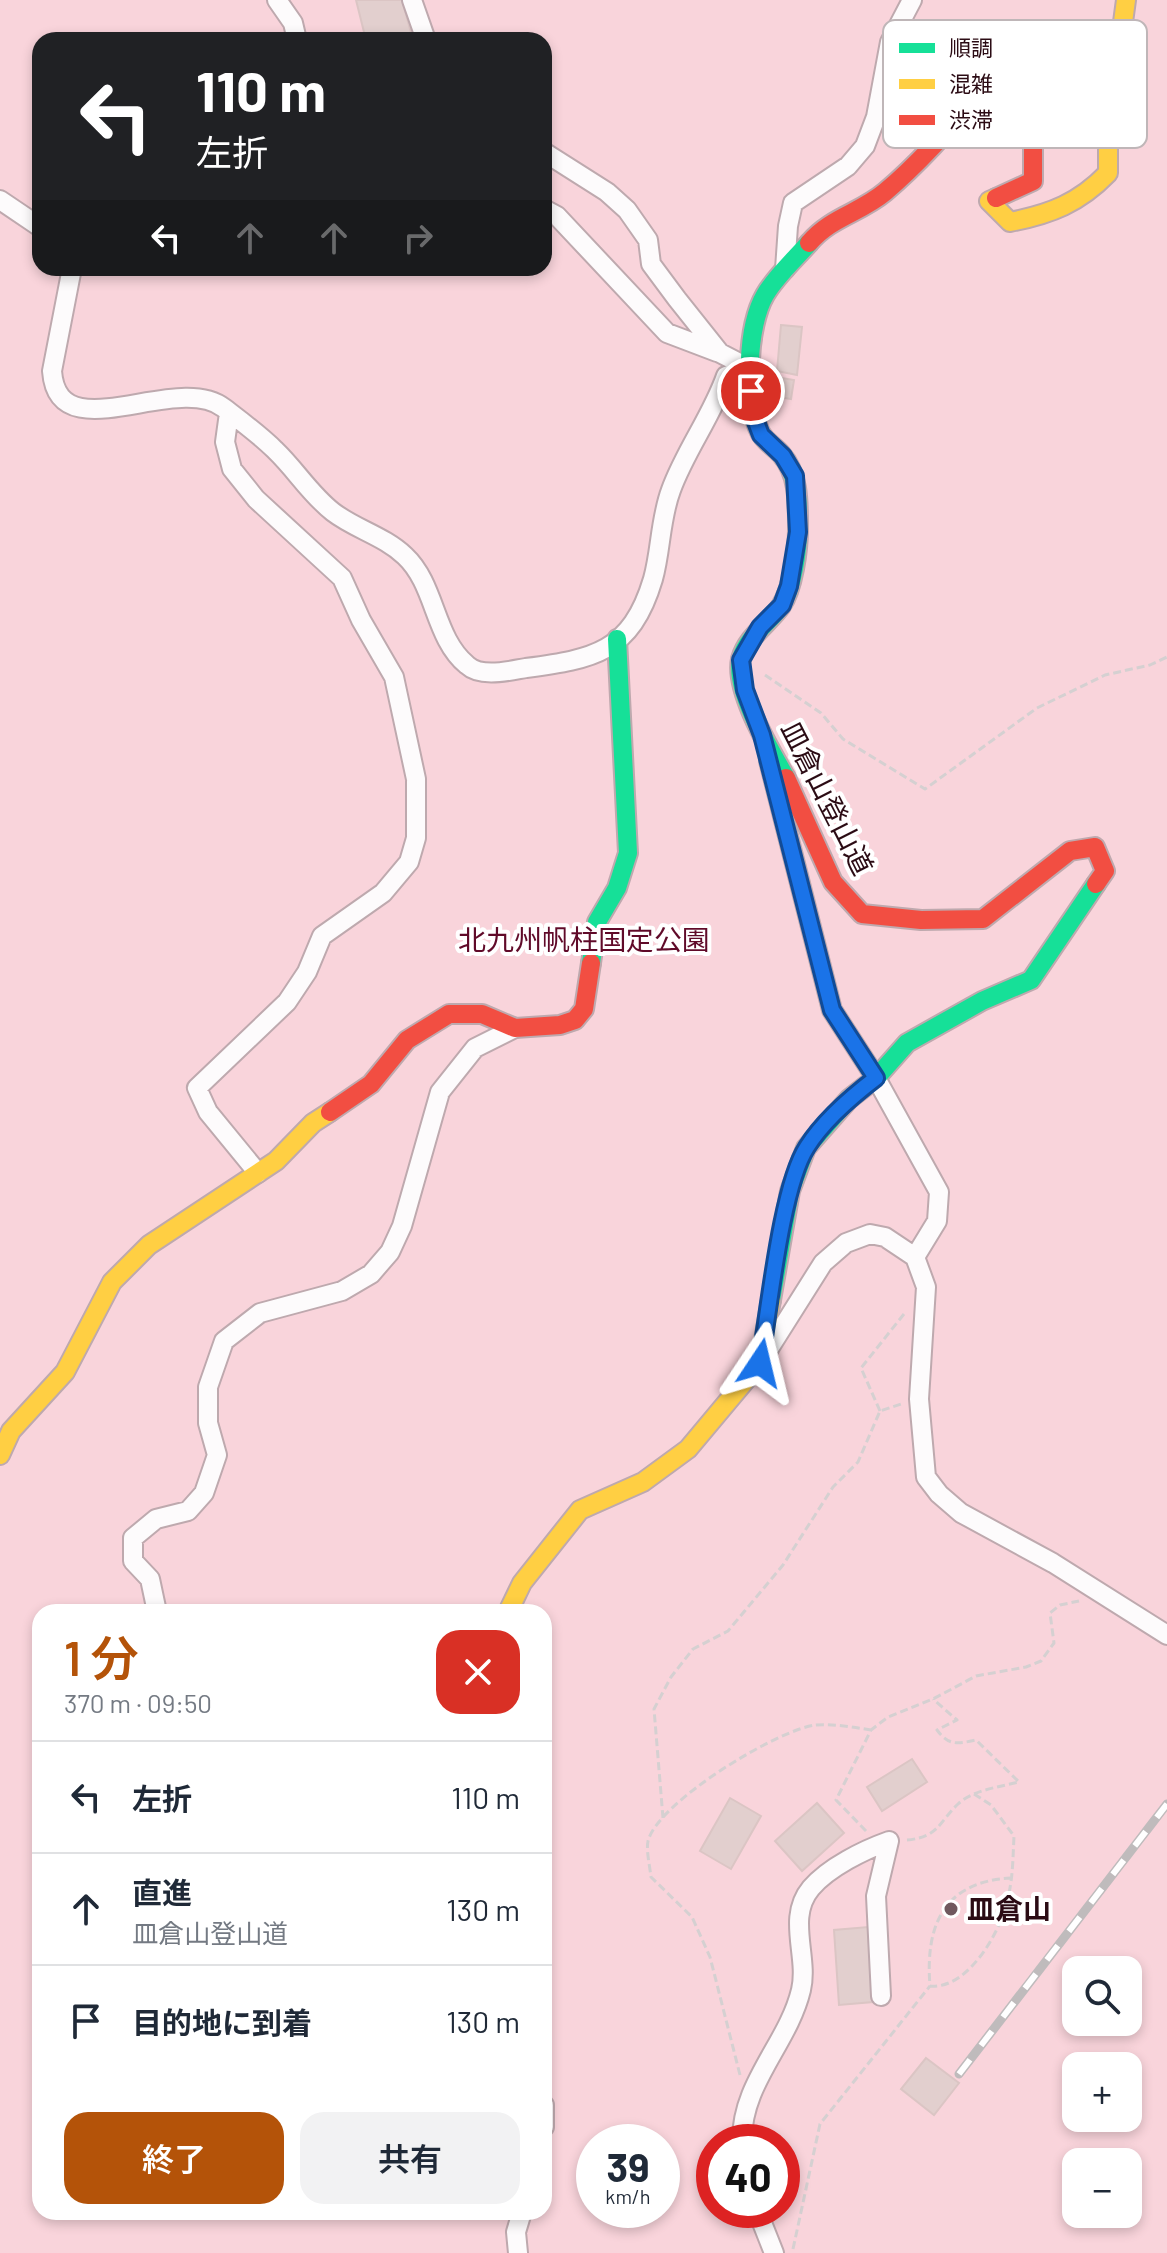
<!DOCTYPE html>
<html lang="ja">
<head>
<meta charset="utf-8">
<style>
	:root { --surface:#fff; --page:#f2f2f3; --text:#1f2937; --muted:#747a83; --line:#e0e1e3; --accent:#b45309 }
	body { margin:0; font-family:Barlow,"Noto Sans JP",sans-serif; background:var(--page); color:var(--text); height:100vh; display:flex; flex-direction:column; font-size:30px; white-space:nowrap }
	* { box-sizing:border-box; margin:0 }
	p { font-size:26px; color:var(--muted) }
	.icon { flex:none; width:44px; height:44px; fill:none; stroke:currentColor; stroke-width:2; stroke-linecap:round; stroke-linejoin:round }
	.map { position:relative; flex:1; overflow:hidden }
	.details { position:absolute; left:32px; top:1604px; width:520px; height:616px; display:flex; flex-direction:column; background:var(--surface); border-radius:24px; box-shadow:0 4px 12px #0003 }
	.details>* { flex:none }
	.top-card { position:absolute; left:32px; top:32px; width:520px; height:244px; border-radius:24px; box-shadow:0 4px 12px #0003; background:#202124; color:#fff; overflow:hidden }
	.controls { position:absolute; left:1062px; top:1956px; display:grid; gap:16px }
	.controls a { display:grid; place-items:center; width:80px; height:80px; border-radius:16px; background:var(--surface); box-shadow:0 4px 12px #0003; font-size:40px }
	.speed { position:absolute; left:576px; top:2124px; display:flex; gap:16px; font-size:40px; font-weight:700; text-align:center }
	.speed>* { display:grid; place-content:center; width:104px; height:104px; border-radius:50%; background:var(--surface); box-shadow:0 4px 12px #0003; line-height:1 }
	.speed small { font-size:20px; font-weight:400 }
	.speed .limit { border:12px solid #d22; background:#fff; color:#111 }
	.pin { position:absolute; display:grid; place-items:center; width:68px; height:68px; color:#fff; margin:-34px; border:4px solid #fff; border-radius:50%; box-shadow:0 2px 8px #0007 }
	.me { position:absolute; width:88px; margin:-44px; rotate:10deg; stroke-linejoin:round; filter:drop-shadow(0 0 6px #0008) }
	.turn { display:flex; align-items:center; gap:28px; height:168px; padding:0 32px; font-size:36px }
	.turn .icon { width:104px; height:104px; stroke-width:2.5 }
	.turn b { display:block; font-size:56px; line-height:68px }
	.lanes { display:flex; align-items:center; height:76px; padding:0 32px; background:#0003; justify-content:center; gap:40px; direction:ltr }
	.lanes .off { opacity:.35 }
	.round { display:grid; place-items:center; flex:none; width:84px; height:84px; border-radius:24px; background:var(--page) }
	.overview { display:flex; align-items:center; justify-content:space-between; height:136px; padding:0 32px }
	h1 { font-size:48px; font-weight:600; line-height:60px; color:var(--accent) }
	.action { display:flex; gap:16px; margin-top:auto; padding:16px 32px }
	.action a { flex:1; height:92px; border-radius:24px; background:var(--accent); color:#fff; font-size:32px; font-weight:600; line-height:92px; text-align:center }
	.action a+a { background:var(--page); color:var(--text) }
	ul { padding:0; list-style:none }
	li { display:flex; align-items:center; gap:24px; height:112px; padding:0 32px; border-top:2px solid var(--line) }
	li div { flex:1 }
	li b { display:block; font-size:30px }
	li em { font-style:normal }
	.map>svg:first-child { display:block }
	.green { fill:#f9d4db; fill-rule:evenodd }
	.building { fill:#e2cfce; stroke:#dbc5c4; stroke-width:2 }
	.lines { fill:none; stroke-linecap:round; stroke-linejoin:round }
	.street-casing { stroke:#bea9ae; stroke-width:22 }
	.fast-casing { stroke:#bea9ae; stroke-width:22 }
	.slow-casing { stroke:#bea9ae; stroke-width:22 }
	.jam-casing { stroke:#bea9ae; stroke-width:22 }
	.path { stroke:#d5d0d1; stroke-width:3; stroke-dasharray:8 4; stroke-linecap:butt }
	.street { stroke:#fdfbfc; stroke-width:18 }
	.fast { stroke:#16e098; stroke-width:18 }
	.slow { stroke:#ffcf43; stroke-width:18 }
	.jam { stroke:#f24e42; stroke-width:18 }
	.rail-casing { stroke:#bfbbbc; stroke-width:9 }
	.rail { stroke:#fff; stroke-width:6; stroke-dasharray:18; stroke-linecap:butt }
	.route-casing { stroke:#114b97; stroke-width:20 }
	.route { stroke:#1a73e8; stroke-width:14 }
	.poi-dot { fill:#70585e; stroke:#fff; stroke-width:3 }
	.labels { text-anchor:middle; stroke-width:8; stroke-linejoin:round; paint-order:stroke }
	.street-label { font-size:28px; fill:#2b0b14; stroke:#fff }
	.park-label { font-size:28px; fill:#600a29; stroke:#fff }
	.poi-label { font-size:28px; font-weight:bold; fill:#2b0b14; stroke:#fff; text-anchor:start }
	.key { fill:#fff; stroke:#bfb6b8; stroke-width:2 }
	.key-label { font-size:22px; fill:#2b0b14 }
</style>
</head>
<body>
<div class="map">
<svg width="1167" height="2253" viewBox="0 0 1167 2253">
	<rect width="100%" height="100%" fill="#f1e6e8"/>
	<!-- green -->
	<path class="green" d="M0 0H1167V2253H0ZM40 40H544V268H40ZM40 1612H544V2212H40ZM1076 1970H1128V2022H1076ZM1076 2066H1128V2118H1076ZM594 2142H662V2210H594ZM714 2142H782V2210H714ZM1076 2162H1128V2214H1076Z"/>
	<!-- building -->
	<path class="building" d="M356 0H402L413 40H387L385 36 366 40Z
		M781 325 802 327 797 375 777 371Z
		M776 377 794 380 791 399 773 396Z
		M912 1759 927 1782 882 1811 867 1787Z
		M730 1798 761 1816 731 1869 700 1851Z
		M817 1803 844 1833 802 1871 775 1841Z
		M868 1927 873 2002 839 2005 834 1930Z
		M926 2058 959 2083 934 2115 901 2089Z"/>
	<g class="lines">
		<defs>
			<path id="street" d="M277 0 293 23 297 40
				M412 0 426 40
				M544 152 607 192 627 210 648 240 651 264 677 299 720 353 749 368
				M0 200 40 227
				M544 209 557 216 667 333 717 352
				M72 268 52 371C58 453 176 371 224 408 241 421 260 435 275 450 296 470 310 494 333 512 355 529 384 536 405 556 436 585 434 638 467 665 481 678 508 671 526 668 593 659 631 653 653 579 661 551 660 519 671 490 685 451 712 416 726 376L749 368
				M785 269 788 226 793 203 848 166 865 146 876 117 890 42 912 0
				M229 413 225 442 232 469 256 499 342 578 361 620 394 677 416 779V838L409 862 383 893 322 936 307 972 287 1002 197 1088 208 1112 258 1173
				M769 761 832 1010 876 1078 939 1192 937 1221 915 1257
				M765 1355 823 1263 846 1243 870 1234 885 1237 915 1257 926 1287 919 1399 926 1477 939 1494 961 1513 1053 1563 1167 1635
				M157 1612 150 1579 133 1561V1538L156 1519 188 1511 204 1493 217 1455 208 1423V1387L224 1341 260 1313 342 1291 371 1274 390 1252 402 1226 440 1092 475 1048 515 1028
				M544 2105V2127
				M742 2142C741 2083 788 2044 801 1990 809 1956 786 1918 811 1888 829 1867 864 1850 889 1841L876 1896 881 1996
				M757 2210 774 2253
				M518 2253 516 2232 522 2212"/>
			<path id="fast" d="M786 778C771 751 734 691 741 659 747 637 769 623 781 606 793 588 798 550 798 529 798 503 799 474 781 454 774 446 764 441 760 432 744 399 747 326 765 295 776 276 795 259 809 243
				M591 963 597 922 617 888 628 853 617 639
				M771 1300 790 1191 806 1148 849 1099 876 1078 907 1043 982 1001 1031 980 1096 884"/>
			<path id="slow" d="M996 198 989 201 1010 222C1051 214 1079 203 1108 173V133L1126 0
				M0 1455 11 1431 65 1372 112 1282 149 1245 276 1161 313 1123 330 1112
				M508 1612 522 1583 580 1510 643 1482 688 1449 760 1363 771 1300"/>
			<path id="jam" d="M809 243C831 217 860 213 885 192 930 154 967 107 1006 64L1033 71V181L996 198
				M786 778 833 882 862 914 921 920 983 919 1070 851 1095 847 1105 871 1096 884
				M330 1112 371 1084 407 1040 449 1014H482L515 1028 560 1025 575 1020 584 1009 591 963"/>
		</defs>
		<!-- street casing -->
		<use href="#street" class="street-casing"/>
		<!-- fast casing -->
		<use href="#fast" class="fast-casing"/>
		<!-- slow casing -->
		<use href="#slow" class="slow-casing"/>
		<!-- jam casing -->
		<use href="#jam" class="jam-casing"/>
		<!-- path -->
		<path class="path" d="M765 675 821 713 843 739 925 789 1037 708 1105 675 1150 665 1167 657
			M880 1411 861 1368 904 1314
			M974 1794 991 1805 1014 1836C1013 1855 1013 1875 1009 1893 1004 1927 969 1990 930 1986 925 1925 944 1882 1010 1878
			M663 1818 654 1709 671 1677 693 1649 728 1631 783 1565 833 1487 858 1462 880 1411 901 1404
			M866 1831 836 1800 871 1730 888 1717 933 1699 976 1676 1026 1667 1041 1661 1054 1643 1050 1613 1060 1605 1079 1601
			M907 1840C939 1837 938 1823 958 1804 973 1790 999 1787 1019 1782L976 1740C957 1744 949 1746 937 1730L957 1720 933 1699
			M740 2075 710 1957 692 1917 651 1877C650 1867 646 1851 648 1841 658 1802 778 1729 816 1725 835 1724 853 1727 871 1730
			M793 2249 820 2124 930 1986"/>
		<!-- street -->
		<use href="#street" class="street"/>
		<!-- fast -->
		<use href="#fast" class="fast"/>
		<!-- slow -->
		<use href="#slow" class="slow"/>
		<!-- jam -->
		<use href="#jam" class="jam"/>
		<defs>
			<path id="rail" d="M959 2074 1167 1804"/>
		</defs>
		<!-- rail casing -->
		<use href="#rail" class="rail-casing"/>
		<!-- rail -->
		<use href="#rail" class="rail"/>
	</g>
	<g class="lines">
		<defs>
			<path id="route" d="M751 391 753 414 761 435 783 456 795 476 798 532 789 586 782 605 760 627 741 660 745 690 762 735 832 1010 876 1078C851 1097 824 1120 807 1147 781 1187 769 1312 760 1363"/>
		</defs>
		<!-- route casing -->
		<use href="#route" class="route-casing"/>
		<!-- route -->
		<use href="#route" class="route"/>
	</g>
	<!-- markers -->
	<circle class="poi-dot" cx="951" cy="1909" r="8"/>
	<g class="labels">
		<!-- street labels -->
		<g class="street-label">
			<text transform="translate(827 798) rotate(63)" y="10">皿倉山登山道</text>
		</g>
		<!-- park labels -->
		<g class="park-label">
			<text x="584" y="950">北九州帆柱国定公園</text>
		</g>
		<!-- poi labels -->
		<g class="poi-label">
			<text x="967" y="1919">皿倉山</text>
		</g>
	</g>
	<!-- legend -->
	<rect x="883" y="20" width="264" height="128" rx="12" class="key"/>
	<rect x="899" y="43" width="36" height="10" fill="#16e098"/>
	<rect x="899" y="79" width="36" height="10" fill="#ffcf43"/>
	<rect x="899" y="115" width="36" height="10" fill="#f24e42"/>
	<g class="key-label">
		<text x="949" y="56">順調</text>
		<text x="949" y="92">混雑</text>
		<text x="949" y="128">渋滞</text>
	</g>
</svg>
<div class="controls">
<a><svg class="icon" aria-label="search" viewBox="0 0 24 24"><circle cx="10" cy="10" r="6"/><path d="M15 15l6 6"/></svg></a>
<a>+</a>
<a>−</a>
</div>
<div class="speed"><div>39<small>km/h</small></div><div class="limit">40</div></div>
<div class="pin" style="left:751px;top:391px;background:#d93025"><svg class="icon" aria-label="arrive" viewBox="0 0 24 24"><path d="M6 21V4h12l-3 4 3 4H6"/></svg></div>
<svg class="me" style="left:760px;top:1363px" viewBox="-20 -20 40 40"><path d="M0-17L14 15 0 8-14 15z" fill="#1a73e8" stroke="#fff" stroke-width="4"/></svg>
<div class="top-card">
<div class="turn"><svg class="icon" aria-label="left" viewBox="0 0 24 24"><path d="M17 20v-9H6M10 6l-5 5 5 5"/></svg><div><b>110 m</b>左折</div></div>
<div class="lanes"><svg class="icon" aria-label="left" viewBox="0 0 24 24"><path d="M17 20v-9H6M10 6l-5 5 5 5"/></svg><svg class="icon off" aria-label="ahead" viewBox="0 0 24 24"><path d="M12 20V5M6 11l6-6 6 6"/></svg><svg class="icon off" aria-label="ahead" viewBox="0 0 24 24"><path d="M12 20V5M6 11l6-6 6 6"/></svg><svg class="icon off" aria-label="right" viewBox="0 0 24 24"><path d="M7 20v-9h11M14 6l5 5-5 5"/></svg></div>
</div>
<section class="details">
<div class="overview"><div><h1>1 分</h1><p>370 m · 09:50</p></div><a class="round" style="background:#d93025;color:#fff"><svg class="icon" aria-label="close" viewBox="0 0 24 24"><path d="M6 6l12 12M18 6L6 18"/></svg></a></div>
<ul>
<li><svg class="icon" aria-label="left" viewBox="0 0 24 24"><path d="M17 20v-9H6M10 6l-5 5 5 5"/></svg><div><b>左折</b></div><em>110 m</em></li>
<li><svg class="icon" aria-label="ahead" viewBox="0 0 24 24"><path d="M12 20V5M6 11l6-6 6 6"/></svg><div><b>直進</b><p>皿倉山登山道</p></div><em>130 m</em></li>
<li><svg class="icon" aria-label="arrive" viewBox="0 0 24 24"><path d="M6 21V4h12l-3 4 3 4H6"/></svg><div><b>目的地に到着</b></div><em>130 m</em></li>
</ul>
<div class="action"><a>終了</a><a>共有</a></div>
</section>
</div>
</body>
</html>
